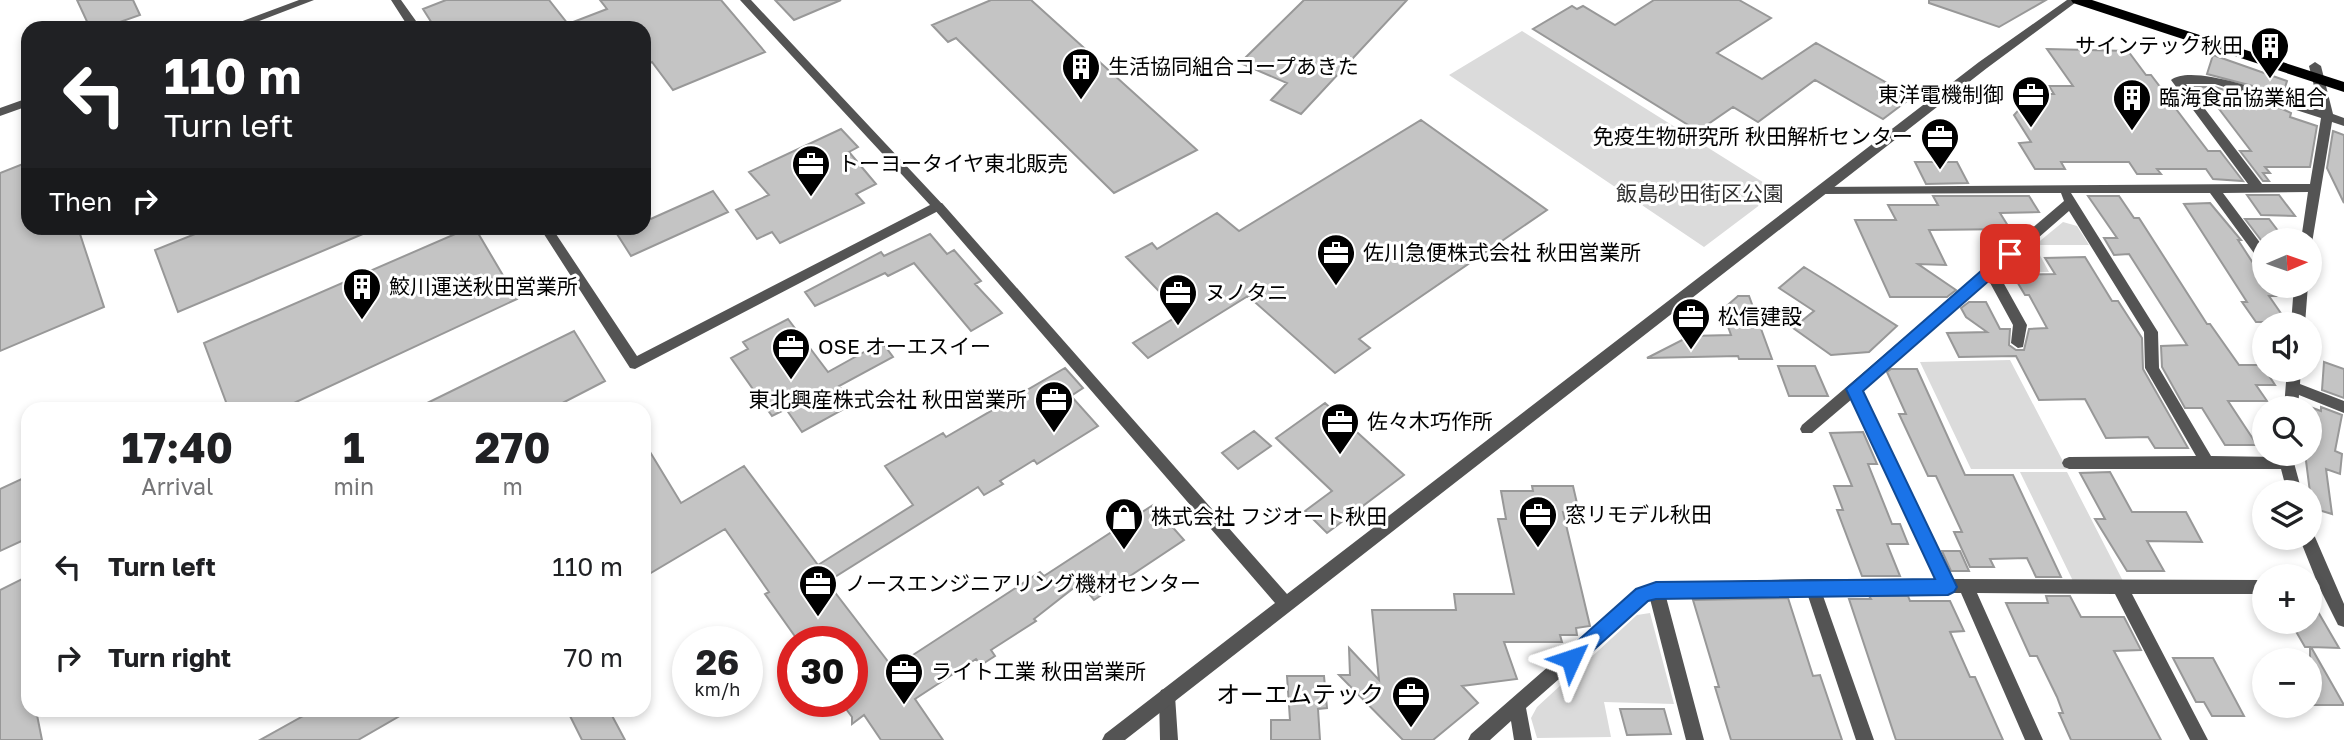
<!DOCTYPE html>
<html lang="en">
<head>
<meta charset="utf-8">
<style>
	:root { --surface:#fff; --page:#f6f6f6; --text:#202124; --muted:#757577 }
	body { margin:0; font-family:"Golos Text","Noto Sans JP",sans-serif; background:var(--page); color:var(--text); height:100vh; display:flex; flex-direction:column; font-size:26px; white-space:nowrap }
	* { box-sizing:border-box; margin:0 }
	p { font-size:23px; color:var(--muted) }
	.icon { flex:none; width:38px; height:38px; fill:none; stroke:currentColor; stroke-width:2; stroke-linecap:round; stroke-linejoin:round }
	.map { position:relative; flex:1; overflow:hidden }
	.panel { position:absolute; left:21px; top:402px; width:630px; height:315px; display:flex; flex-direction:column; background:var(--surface); border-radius:21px; box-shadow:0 4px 10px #0003 }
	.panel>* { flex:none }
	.hud { position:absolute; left:21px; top:21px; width:630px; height:214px; border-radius:21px; box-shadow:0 4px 10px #0003; background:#202124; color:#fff; overflow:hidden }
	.needle { width:46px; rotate:88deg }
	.fabs { position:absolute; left:2252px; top:228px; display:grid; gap:14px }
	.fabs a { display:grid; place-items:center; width:70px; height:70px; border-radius:50%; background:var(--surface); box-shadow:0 4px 10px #0003; font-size:35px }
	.speed { position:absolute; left:672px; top:626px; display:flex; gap:14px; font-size:35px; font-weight:700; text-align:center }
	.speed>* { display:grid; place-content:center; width:91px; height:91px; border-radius:50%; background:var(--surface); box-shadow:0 4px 10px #0003; line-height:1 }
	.speed small { font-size:18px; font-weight:400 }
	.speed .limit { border:10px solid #d22; background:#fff; color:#111 }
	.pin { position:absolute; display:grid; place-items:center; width:60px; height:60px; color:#fff; margin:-30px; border-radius:14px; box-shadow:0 4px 10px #0006 }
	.me { position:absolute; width:77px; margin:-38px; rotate:48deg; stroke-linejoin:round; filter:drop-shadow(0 0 5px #0008) }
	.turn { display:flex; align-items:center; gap:24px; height:147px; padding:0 28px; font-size:32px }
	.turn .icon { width:91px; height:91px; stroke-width:2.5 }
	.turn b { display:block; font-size:49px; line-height:60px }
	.then { display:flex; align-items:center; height:66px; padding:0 28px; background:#0003; gap:14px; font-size:26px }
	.eta { display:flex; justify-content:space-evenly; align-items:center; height:119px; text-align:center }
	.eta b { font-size:42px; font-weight:700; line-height:49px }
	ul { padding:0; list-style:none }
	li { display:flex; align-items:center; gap:21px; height:91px; padding:0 28px }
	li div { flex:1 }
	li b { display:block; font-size:26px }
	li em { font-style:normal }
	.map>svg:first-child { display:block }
	.green { fill:#dbdbdb }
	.building { fill:#c4c4c4; stroke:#989898; stroke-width:2 }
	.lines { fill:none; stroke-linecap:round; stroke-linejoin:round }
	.minor { fill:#545454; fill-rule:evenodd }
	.tertiary { fill:#545454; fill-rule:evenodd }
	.primary { fill:#000; fill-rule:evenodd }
	.route { fill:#1a73e8; stroke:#114b97; stroke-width:2 }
	.labels { text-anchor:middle; stroke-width:6; stroke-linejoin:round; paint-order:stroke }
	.poi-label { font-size:21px; fill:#000; stroke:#fff; text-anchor:start }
	.park-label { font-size:21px; fill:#323232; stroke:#fff }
	.near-poi-label { font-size:24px; fill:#000; stroke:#fff; text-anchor:end }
</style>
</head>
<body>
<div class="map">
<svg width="2344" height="740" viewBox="0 0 2344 740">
	<rect width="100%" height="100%" fill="#fff"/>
	<!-- green -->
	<path class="green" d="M1522 31 1777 191V192L1704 247 1449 75Z
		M2063 222 2077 226 2089 245H2035Z
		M2036 248 2049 272H2007Z
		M2010 360 2067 469H1971L1920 362Z
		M2020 472H2067L2123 581H2073Z
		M1650 613 1674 704 1604 702 1611 737 1537 738 1531 718 1537 707 1637 615Z"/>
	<!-- building -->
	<path class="building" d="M77 0H133L140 15 103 28H90Z
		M446 0H549L568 24 607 9 600 0H721L765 52 673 90 652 62 644 66V28H435L423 9Z
		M775 0H841L794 20Z
		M991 0H1031L1197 150 1114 193 956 38 948 42 932 25Z
		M1304 0H1407L1301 114 1271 100 1287 83 1240 63Z
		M1654 0H1739L1771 18 1717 53 1762 79 1816 43 1912 97 1883 119 1815 80 1758 122 1733 107 1698 131 1533 29 1572 6 1577 9 1583 6 1615 25Z
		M1929 0H2046L1999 27 1929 3Z
		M2047 49 2128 51 2146 75H2151L2161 88H2173L2187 105H2173L2208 151H2220L2243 181 2213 179 2206 169H2157L2161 174H2137L2129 162H2061L2065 169H2035L2019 143 2031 142 2014 115 2033 94H2054L2049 86H2073Z
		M2213 55 2287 81 2283 94 2207 74Z
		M2192 87H2215L2278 107 2291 113 2290 117 2317 126 2310 167H2265L2270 173H2263L2269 181H2263L2240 151H2251L2216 105H2206Z
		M1421 120 1547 210 1359 339 1370 348 1335 373 1248 296 1148 358 1133 343 1181 314 1126 257 1152 243 1157 249 1217 213 1239 231Z
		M841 129 858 147 849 152 876 184 856 194 864 203 780 243 772 232 757 239 736 210 769 195 749 172Z
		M2333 131 2344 135V203L2327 168Z
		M28 162V228H78L104 307 0 351V173Z
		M1915 162H1957L1968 183 1926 184Z
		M713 191 728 212 631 256 617 234 632 228H644V222Z
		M2247 195H2279L2295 216 2261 215Z
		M1933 196H2029L2039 212 2000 213 2010 229 1929 230 1946 265 1918 264 1956 290 1947 297H1890L1855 220H1896L1888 205H1938Z
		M2088 196H2119L2134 218H2139L2207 324H2210L2239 365H2262L2275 385H2256L2267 401H2228L2257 445H2225L2202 408H2185L2162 367 2161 346 2187 345 2129 254 2114 255 2104 238H2117Z
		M2210 203 2241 240H2238L2264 280V285H2268L2276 296H2269L2287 322H2256L2242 302H2247L2184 204Z
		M2245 219H2269L2285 240H2261Z
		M210 228H377L178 312 155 250Z
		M469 228H475L517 299 279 410H229L204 343Z
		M930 234 947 254 954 250 981 281 975 284 1002 313 971 331 914 263 888 276 885 273 815 306 805 292 881 252 884 256Z
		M2085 257 2112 301H2118L2142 338 2143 369 2188 448H2155L2148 437 2106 438 2085 399 2039 400 2016 356 1959 357 1947 333 1987 332 1966 317 1961 308 1969 302H1986L2000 329H2010L2009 345 2016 350H2024L2029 329 2047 328 2029 295H2025L2013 275 2055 274 2045 258Z
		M1804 267 1833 285 1897 326 1869 352 1831 355 1793 328 1814 311 1779 288Z
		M1738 296H1749L1772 359H1739L1738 356 1647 358 1690 336 1731 335 1722 310Z
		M788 319 828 372 882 342 893 357 839 386 853 404 802 432 786 409 772 416 731 358 748 349 743 342Z
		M574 331 605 381 549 410H413Z
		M2324 362 2344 369V398L2322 390Z
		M1778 366H1815L1828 396H1789Z
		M1065 368 1083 388 1071 396 1098 426 1037 464 1034 460 1000 481 1003 484 984 495 978 487 827 582 893 668 1040 572 1044 576 1153 505 1184 540 1094 600 1080 583 1034 619 1036 621 991 650 995 656 981 665 976 659 915 699 943 740H881L864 715 852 724V717L841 702H852V642H799L765 594 769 592 725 529 644 577V442L681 503 744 466 818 565 913 505 885 466 943 433 946 437Z
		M1891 369H1917L1965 475H2013L2061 577H2036L2027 558 1990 559 1994 567H1970L1954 532H1962L1936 476H1928L1899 414H1906L1887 372Z
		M1325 403 1404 475 1327 533 1305 511 1332 491 1276 438Z
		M2310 407 2321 411V407L2342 415 2335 451 2342 454 2340 474 2326 469 2332 514 2312 508 2305 453H2310Z
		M1254 431 1271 446 1238 469 1222 453Z
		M1863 432 1877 464H1868L1892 524H1900L1908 544H1887L1900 576H1862L1837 510H1843L1834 486H1852L1830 433Z
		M2110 472 2132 512H2186L2202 542 2147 541 2164 571H2127L2095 519H2105L2080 473Z
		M28 476V538L0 551V489Z
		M1532 486H1573L1579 512H1563L1590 626 1576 628 1577 635H1560L1562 642H1504L1517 679 1462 686 1478 703 1433 740H1403L1339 675H1350L1349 648 1379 680 1372 610H1456L1454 594H1514L1498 519H1506L1501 491H1533Z
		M1942 551H1960L1969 571H1951Z
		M28 576V710H36L42 740H0V590Z
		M1869 596H1908L1910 601H1950L1964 631 1950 632 1970 677H1975L2003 740H1896L1849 599H1871Z
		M2046 596H2070L2081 617H2124L2141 650 2114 651 2161 740H2071L2059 713H2063L2057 697 2037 656H2030L2006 603H2048Z
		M1788 598 1813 676 1820 675 1842 740H1731L1715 687H1719L1693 600Z
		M2310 598 2339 648 2311 647 2344 705H2310V647H2305L2290 621H2310Z
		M2173 658H2213L2244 716H2212L2204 702H2196Z
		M1287 676H1324L1327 708 1318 709 1320 740H1271V720H1290Z
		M1620 709H1664L1671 734 1627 735Z
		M314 710H410L358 740H260Z
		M567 710H609L625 740H582Z"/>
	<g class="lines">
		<!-- minor -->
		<path class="minor" d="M391 0H401L421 28H409Z
			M740 0H751L944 206 942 209 635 369 630 368 540 228H552L637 356 930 205Z
			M2315 62 2321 66 2333 114 2344 118V126L2332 122 2312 243 2310 240H2301L2308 192 2223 193 2264 248V262L2259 260 2210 193H2071L2158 332 2159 368 2211 456 2280 457 2282 453H2294V463L2302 492H2287L2281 469H2069L2064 467 2062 463 2064 459 2069 457 2196 456 2145 368 2144 332 2069 211 1998 273 2027 325 2023 347 2018 348 2011 343 2013 325 1989 281 1862 391 1952 579 2264 580V594H2132L2208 740H2190L2115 594 1977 593 2043 740H2025L1961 593H1822L1874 740H1856L1807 593 1666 597 1704 740H1686L1650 599 1526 708 1532 740H1514L1511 721 1490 740H1468L1471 734 1636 590 1656 583 1812 579H1936L1852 399 1812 433H1802L1800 429 1802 425 2064 201 2061 193 1822 194 1818 193 1816 190 1818 187 2248 184 2171 80C2194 61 2291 101 2320 110L2309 66ZM2186 84H2215L2321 118 2310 184H2262Z
			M2294 285H2308L2305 324H2291Z
			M2287 369H2301L2300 384 2344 401V413L2299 395 2298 408H2284Z
			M2310 531 2315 537 2344 604V627L2338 625 2319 587 2299 537H2310Z
			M1167 688 1173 690 1175 696 1178 740H1160L1159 696 1161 690Z"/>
		<!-- tertiary -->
		<path class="tertiary" d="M299 0H314L241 28H224Z
			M2067 0H2079L1987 68 1125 740H1102L1105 734 1275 603 934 209 932 206 934 203H942L1287 594 1979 62Z
			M28 98V106L0 116V108Z"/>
		<!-- primary -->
		<path class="primary" d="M2071 0H2092L2344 82V92L2073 3Z"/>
	</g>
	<!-- route -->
	<path class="route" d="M2010 249 2015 250 2017 254 2015 258 1863 391 1957 587 1954 592 1948 595 1656 599 1648 601 1577 665 1571 668 1564 665 1561 659 1564 653 1636 589 1656 582 1935 579 1846 389 2005 250Z"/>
	<!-- icons -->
	<defs>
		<symbol id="building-pin" viewBox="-11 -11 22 30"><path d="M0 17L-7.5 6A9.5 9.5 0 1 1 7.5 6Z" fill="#000" stroke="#fff"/><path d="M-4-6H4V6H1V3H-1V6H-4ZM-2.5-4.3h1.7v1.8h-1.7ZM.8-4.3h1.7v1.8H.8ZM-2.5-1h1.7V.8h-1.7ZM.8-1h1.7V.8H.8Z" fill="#fff"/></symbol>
		<symbol id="office-pin" viewBox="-11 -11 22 30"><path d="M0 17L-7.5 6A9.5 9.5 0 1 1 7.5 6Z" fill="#000" stroke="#fff"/><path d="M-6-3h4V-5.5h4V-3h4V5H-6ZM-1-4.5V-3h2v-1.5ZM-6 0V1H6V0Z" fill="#fff"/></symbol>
		<symbol id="shop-pin" viewBox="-11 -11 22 30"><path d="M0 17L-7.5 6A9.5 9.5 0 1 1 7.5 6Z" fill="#000" stroke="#fff"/><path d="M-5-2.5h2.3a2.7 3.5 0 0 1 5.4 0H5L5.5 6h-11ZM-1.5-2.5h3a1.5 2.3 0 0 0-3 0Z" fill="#fff"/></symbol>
	</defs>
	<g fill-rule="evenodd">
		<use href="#building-pin" x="2248" y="24" width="44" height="60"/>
		<use href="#building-pin" x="1059" y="45" width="44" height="60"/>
		<use href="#office-pin" x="2009" y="73" width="44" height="60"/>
		<use href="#building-pin" x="2110" y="76" width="44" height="60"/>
		<use href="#office-pin" x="1918" y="115" width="44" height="60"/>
		<use href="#office-pin" x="789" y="142" width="44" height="60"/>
		<use href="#office-pin" x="1314" y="231" width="44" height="60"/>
		<use href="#building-pin" x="340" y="265" width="44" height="60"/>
		<use href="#office-pin" x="1156" y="271" width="44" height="60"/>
		<use href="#office-pin" x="1669" y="295" width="44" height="60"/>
		<use href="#office-pin" x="769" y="325" width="44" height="60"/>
		<use href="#office-pin" x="1032" y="378" width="44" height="60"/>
		<use href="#office-pin" x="1318" y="400" width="44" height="60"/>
		<use href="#office-pin" x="1516" y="493" width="44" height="60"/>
		<use href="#shop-pin" x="1102" y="495" width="44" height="60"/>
		<use href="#office-pin" x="796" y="562" width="44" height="60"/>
		<use href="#office-pin" x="882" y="650" width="44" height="60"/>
		<use href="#office-pin" x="1389" y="673" width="44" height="60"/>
	</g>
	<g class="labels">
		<!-- poi labels -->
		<g class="poi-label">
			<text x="2243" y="53" text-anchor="end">サインテック秋田</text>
			<text x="1108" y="74">生活協同組合コープあきた</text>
			<text x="2004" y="102" text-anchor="end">東洋電機制御</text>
			<text x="2159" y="105">臨海食品協業組合</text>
			<text x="1913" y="144" text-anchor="end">免疫生物研究所 秋田解析センター</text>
			<text x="838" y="171">トーヨータイヤ東北販売</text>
			<text x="1363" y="260">佐川急便株式会社 秋田営業所</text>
			<text x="389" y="294">鮫川運送秋田営業所</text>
			<text x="1205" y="300">ヌノタニ</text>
			<text x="1718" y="324">松信建設</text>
			<text x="818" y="354">OSE オーエスイー</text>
			<text x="1027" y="407" text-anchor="end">東北興産株式会社 秋田営業所</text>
			<text x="1367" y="429">佐々木巧作所</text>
			<text x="1565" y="522">窓リモデル秋田</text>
			<text x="1151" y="524">株式会社 フジオート秋田</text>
			<text x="845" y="591">ノースエンジニアリング機材センター</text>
			<text x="931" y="679">ライト工業 秋田営業所</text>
		</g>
		<!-- park labels -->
		<g class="park-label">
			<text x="1700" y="201">飯島砂田街区公園</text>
		</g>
		<!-- near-poi labels -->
		<g class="near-poi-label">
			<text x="1384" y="703">オーエムテック</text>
		</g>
	</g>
</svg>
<div class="fabs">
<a><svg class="needle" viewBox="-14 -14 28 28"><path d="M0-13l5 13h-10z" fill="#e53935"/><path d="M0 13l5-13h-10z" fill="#757577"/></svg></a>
<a><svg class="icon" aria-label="sound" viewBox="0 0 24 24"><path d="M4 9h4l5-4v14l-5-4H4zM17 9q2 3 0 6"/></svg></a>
<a><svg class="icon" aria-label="search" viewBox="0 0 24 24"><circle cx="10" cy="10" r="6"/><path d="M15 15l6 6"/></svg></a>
<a><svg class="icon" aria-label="layers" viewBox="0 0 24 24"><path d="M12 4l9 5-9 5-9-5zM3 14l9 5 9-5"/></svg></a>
<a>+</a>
<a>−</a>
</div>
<div class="speed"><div>26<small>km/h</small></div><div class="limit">30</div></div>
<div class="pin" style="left:2010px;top:254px;background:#d93025"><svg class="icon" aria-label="arrive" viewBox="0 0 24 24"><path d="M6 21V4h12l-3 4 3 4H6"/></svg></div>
<svg class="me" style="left:1571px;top:659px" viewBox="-20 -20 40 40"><path d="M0-17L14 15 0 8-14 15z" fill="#1a73e8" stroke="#fff" stroke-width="4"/></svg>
<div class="hud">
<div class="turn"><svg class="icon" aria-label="left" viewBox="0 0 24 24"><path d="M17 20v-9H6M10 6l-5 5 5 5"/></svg><div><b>110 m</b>Turn left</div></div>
<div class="then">Then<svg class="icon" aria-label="right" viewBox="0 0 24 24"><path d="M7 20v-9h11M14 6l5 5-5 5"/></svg></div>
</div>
<section class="panel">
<div class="eta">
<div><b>17:40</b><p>Arrival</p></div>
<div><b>1</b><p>min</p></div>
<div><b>270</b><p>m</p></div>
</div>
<ul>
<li><svg class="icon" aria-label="left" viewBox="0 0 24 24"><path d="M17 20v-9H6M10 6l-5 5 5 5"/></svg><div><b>Turn left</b></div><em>110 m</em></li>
<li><svg class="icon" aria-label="right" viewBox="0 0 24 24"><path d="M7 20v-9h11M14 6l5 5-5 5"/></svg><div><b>Turn right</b></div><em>70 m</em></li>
</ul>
</section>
</div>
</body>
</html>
